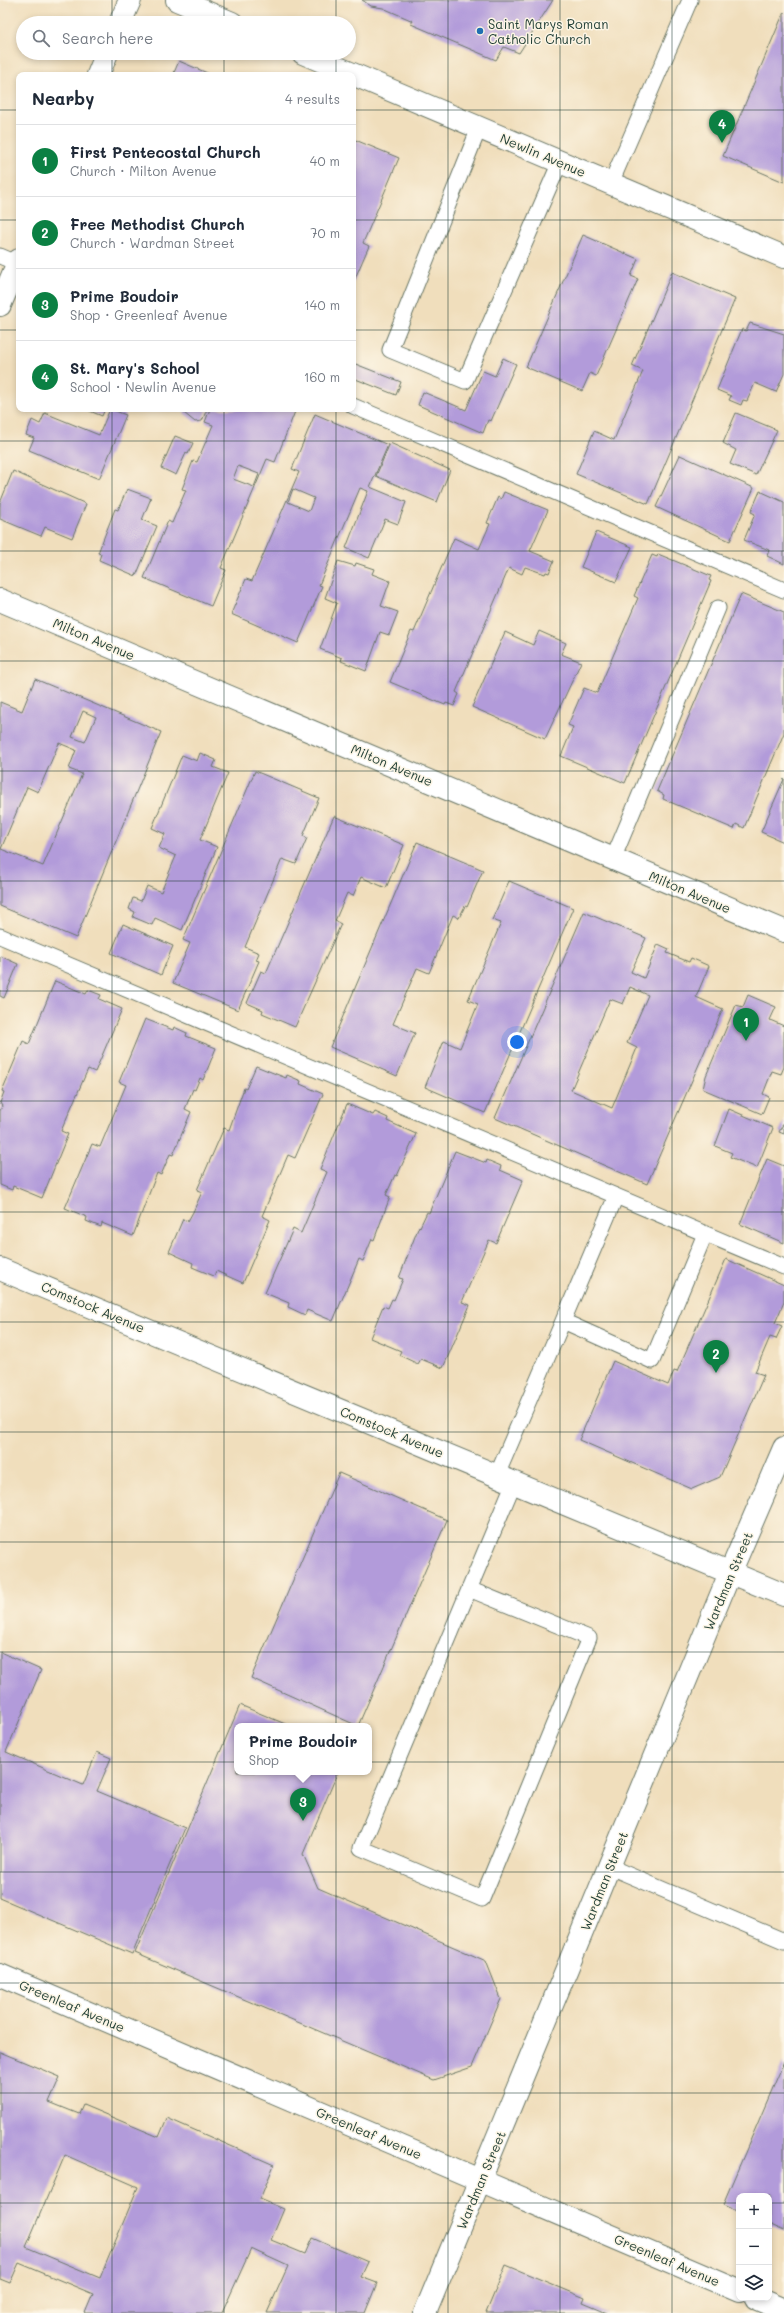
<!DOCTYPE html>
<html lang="en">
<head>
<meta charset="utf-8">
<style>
	body { margin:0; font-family:Mali,sans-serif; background:#f6f6f7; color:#1f2937 }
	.controls { position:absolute; right:12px; bottom:12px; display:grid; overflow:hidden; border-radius:8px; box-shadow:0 2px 6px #0003 }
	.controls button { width:36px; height:36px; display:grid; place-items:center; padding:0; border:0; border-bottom:1px solid #e0e1e3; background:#fff; color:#1f2937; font:20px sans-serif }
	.you { position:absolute; left:517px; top:1042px; width:14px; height:14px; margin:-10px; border:3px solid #fff; border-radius:50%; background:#1a73e8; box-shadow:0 0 0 6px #1a73e833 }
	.badge { display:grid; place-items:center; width:26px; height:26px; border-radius:50%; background:#0b8043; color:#fff; font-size:13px; font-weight:700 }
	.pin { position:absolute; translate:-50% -33px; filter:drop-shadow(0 1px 2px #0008) }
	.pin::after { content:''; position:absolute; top:21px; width:14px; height:12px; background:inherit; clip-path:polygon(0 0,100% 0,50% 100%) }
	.popup { position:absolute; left:234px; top:1723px; width:138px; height:52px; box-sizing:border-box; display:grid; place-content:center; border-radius:8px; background:#fff; filter:drop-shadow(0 1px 3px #0005); font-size:13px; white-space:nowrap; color:#747a83 }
	.popup b { font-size:15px; color:#1f2937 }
	.popup::after { content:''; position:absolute; left:50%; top:100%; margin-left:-8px; border:8px solid transparent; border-top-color:#fff }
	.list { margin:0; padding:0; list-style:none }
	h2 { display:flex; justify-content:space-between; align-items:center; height:52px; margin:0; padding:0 16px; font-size:17px }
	h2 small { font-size:13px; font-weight:400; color:#747a83 }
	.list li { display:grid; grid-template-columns:26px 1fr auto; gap:12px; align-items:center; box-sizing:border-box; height:72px; padding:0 16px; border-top:1px solid #e0e1e3 }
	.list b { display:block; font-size:15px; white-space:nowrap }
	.list p { margin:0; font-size:13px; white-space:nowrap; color:#747a83 }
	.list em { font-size:13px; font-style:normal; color:#747a83 }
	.icon { flex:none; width:22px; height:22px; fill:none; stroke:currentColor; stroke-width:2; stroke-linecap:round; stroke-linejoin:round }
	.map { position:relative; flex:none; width:784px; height:2313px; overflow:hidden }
	.search { position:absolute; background:#fff; box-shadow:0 2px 6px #0003; left:16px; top:16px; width:340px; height:44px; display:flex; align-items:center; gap:10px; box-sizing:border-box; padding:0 14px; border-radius:22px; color:#747a83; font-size:15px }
	.panel { position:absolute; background:#fff; box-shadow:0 2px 6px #0003; left:16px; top:72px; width:340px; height:340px; border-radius:8px }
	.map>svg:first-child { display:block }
	.building { fill:#b29bda; fill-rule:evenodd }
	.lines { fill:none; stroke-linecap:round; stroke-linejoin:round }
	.service-casing { stroke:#687564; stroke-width:17 }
	.minor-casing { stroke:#687564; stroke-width:24 }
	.tertiary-casing { stroke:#687564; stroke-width:24 }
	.service { stroke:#fff; stroke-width:15 }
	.minor { stroke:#fff; stroke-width:22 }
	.tertiary { stroke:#fff; stroke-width:22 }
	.grid { fill:none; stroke:#1f3d34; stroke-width:1; stroke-opacity:0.55 }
	.poi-dot { fill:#1f6fb2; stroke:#fcf5e5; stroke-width:1.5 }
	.labels { text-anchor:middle; stroke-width:3; stroke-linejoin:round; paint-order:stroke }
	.poi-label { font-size:13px; fill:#1f3d34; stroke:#fcf5e5; text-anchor:start }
	.street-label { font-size:13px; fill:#1f3d34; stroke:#fcf5e5 }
</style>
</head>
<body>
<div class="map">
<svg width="784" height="2313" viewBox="0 0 784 2313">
	<rect width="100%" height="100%" fill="#fcf5e5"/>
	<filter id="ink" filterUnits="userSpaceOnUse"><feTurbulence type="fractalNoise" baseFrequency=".025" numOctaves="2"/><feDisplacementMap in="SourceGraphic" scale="8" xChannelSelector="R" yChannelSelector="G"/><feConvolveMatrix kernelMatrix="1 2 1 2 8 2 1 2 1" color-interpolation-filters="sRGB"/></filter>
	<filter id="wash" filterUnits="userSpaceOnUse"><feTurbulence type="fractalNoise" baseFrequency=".012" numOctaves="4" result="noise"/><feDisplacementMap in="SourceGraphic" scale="16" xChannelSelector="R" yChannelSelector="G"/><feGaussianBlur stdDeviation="0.9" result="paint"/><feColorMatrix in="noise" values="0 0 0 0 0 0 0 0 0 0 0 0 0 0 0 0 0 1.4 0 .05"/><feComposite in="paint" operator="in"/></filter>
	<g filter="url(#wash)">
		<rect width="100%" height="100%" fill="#f0debc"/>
		<g id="blocks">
			<!-- building -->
			<path class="building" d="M362 0H553L519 53 504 47 496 60 411 24 413 21 383 8 371 6Z
				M784 12V182L723 156Z
				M179 61 212 75H173Z
				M353 139 399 158 363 243 369 246 353 283Z
				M583 235 638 259 631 276 638 279 596 376 590 373 582 391 526 367Z
				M672 272 735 299 648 504 576 474 594 431 614 440 643 371 632 366Z
				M750 323 784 334V374L776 392 755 383 747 401 743 400 741 405 729 400 731 396 717 390 742 329 746 331Z
				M503 358 516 364 491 421 488 420 483 433 418 405 423 392 466 410 483 371 495 376Z
				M353 363 401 382 396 395 353 378Z
				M85 409H105L102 416Z
				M110 409 126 415 99 479 29 450 34 438 26 435 32 420 40 424 45 413 99 435Z
				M186 409H207L202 421 195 422 184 413Z
				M210 409H296L275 462 267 459 221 568 226 570 211 606 144 578 168 521 172 523 186 490 182 489 193 461 197 462 213 425 205 422ZM238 466 259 474 254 487 233 479Z
				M736 413 777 430 756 475 730 464 736 450 723 443Z
				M315 414 388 445 370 487 406 502 398 524 385 519 369 558 346 548 368 491 360 488 319 585 322 586 298 643 231 614 246 579 252 581 299 472 292 469ZM293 489 314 498 309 511 288 502Z
				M175 436 193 443 188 454 186 453 176 475 161 468Z
				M390 443 450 470 437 502 376 476Z
				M680 455 754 488 730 541 656 507Z
				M13 471 86 504 72 538 45 527 41 536 0 519V503Z
				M127 489 151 498 142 520 157 526 136 576 99 560 101 554 98 553 115 509 118 510Z
				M760 491 784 502V564L767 556 769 550 744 540 755 514 751 512Z
				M504 492 548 510 530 551 554 561 549 573 546 572 545 574 525 567 522 574 509 568 456 692 459 694 454 706 446 703 445 705 390 682 411 631 414 632 454 538 479 549 490 524 487 523 498 497 501 499Z
				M596 532 632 547 616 582 581 567Z
				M658 554 711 576 709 580 711 581 625 783 561 756 573 727 568 725 584 688 597 693 638 598 634 596 652 555 657 557Z
				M338 561 355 566 356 563 374 569 372 574 390 581 381 606 398 612 389 635 380 632 366 671 341 661 342 658 320 649 337 603 325 598Z
				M741 594 784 612V733L744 828 736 824 734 829 663 799 664 795 657 791Z
				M539 631 566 643 561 654 581 662 545 739 472 707 505 632 533 645Z
				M35 679 161 732 76 938 0 906V702L22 711ZM83 711 96 717 85 742 72 737ZM59 743 76 750 69 769 82 774 43 866 1 849 27 787 38 792Z
				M200 753 216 760 213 767 228 773 200 840 217 847 182 930 155 918 152 925 133 917 135 912 129 909 133 898 141 901 147 886 161 892 176 856 159 848 165 834 152 828 182 755 197 761Z
				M255 771 319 798 303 836 307 838 296 864 282 859 245 947 259 953 256 960 259 961 238 1010 173 983 190 943 183 940Z
				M784 779V842L761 832Z
				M334 816 404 845 386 888 361 877 353 896 347 893 335 921 341 924 295 1027 262 1013 263 1010 247 1003 261 971 266 973Z
				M417 842 483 870 467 907 465 906 459 918 453 915 429 973 417 968 393 1024 415 1033 397 1076 330 1047Z
				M509 881 573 908 485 1113 425 1087 444 1041 460 1048 478 1004 468 1000 501 923 492 920Z
				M584 912 646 938 631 972 644 978 658 944 669 949 667 953 689 962 691 958 709 966 696 997 723 1009 647 1184 495 1118ZM630 987 648 995 627 1043 637 1048 612 1108 571 1090 610 999 623 1004Z
				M123 924 173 946 161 975 111 953Z
				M0 956 18 964 4 998 0 996Z
				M55 981 86 994 88 990 101 995 99 999 122 1009 95 1072 88 1069 61 1131 68 1134 42 1198 13 1186 12 1190 0 1185V1111L2 1106 0 1103 4 1092 2 1091 23 1041 29 1044Z
				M748 995 776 1007 770 1020 784 1026V1067L781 1074 772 1071 763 1094 769 1097 762 1114 703 1089 706 1076 736 1005 743 1007Z
				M145 1019 173 1030 174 1027 187 1033 186 1036 216 1048 203 1080 200 1078 195 1090 193 1089 185 1109 191 1112 173 1155 170 1154 161 1175 157 1173 133 1236 102 1223 101 1227 86 1221 87 1217 65 1208 92 1144 100 1147 126 1085 119 1082Z
				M256 1066 286 1078 287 1075 301 1081 300 1084 323 1094 295 1158 288 1155 262 1216 270 1220 243 1283 216 1271 214 1276 192 1267 193 1263 169 1252 183 1219 188 1221 193 1212 202 1192 197 1190 224 1128 229 1130 244 1088 246 1089Z
				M347 1104 373 1115 375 1112 388 1118 387 1121 416 1134 397 1176 395 1175 386 1195 390 1197 374 1240 372 1239 363 1261 359 1259 333 1321 307 1310 305 1315 288 1307 289 1303 265 1293 293 1229 301 1233 327 1172 320 1169Z
				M729 1109 773 1128 757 1168 730 1157 732 1153 715 1146Z
				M784 1122V1134L779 1132Z
				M455 1151 486 1163 487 1160 501 1166 500 1170 523 1180 496 1243 489 1240 462 1302 470 1305 443 1368 421 1359 418 1364 399 1355 401 1351 370 1338 383 1306 388 1308 392 1299 394 1300 403 1279 399 1278 419 1226 420 1227 427 1212 429 1213Z
				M767 1159 784 1166V1243L740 1224Z
				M726 1259 784 1285V1302L775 1323 782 1326 776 1339 770 1337 755 1372 764 1375 720 1477 692 1489 579 1440 613 1361 668 1385 674 1371 677 1372Z
				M339 1473 447 1520 358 1726 251 1678Z
				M0 1652 41 1670 6 1752 83 1785 97 1752 111 1758 97 1791 185 1828 132 1954 0 1898Z
				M240 1705 290 1726H237V1772H338L303 1854 318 1888 486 1961 501 1999 472 2067 434 2080 135 1953Z
				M0 2052 60 2077 49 2102 79 2114 83 2105 159 2137 167 2118 274 2165 260 2199 284 2209 271 2240 305 2254 312 2238 368 2262 361 2277 377 2283 365 2313H267L288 2266 251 2249 222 2313H85L93 2294 19 2263 10 2283 0 2279ZM65 2155 138 2187 100 2278 26 2247Z
				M784 2062V2231L769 2224V2196H739V2211L723 2204Z
				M506 2265 585 2298 583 2303 607 2313H486Z"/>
		</g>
	</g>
	<g filter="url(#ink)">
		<use href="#blocks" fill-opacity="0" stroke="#687564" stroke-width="1"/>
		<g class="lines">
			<!-- service casing -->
			<g class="service-casing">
				<path id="service" d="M479 128 390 350 465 381 560 162
					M611 183 690 0
					M0 256 19 264
					M353 406 784 590
					M613 859 718 608
					M0 936 784 1267
					M616 1196 563 1321 652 1361 705 1234
					M497 1475 563 1321
					M469 1589 589 1638 482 1899 361 1848 514 1482
					M610 1867 784 1941"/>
			</g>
			<!-- minor casing -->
			<g class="minor-casing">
				<path id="minor" d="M177 0 232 23
					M303 53 784 257
					M0 600 784 931
					M0 1269 784 1595
					M425 2313 730 1573 784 1448"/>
			</g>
			<!-- tertiary casing -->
			<g class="tertiary-casing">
				<path id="tertiary" d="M120 23 130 0
					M98 75 107 53
					M0 305 19 260
					M0 1975 739 2291
					M756 2298 784 2310"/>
			</g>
			<!-- service -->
			<use href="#service" class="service"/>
			<!-- minor -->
			<use href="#minor" class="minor"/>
			<!-- tertiary -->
			<use href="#tertiary" class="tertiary"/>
		</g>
	</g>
	<!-- grid -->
	<path class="grid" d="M112 0V23M224 0V23M336 0V23M448 0V2313M560 0V2313M672 0V2313M112 53V75M224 53V75M336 53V75M0 110H19M353 110H784M0 220H19M353 220H784M0 330H19M353 330H784M112 409V2313M224 409V2313M336 409V2313M0 441H784M0 551H784M0 661H784M0 771H784M0 881H784M0 991H784M0 1101H784M0 1212H784M0 1322H784M0 1432H784M0 1542H784M0 1652H784M0 1762H784M0 1872H784M0 1983H784M0 2093H784M0 2203H739M769 2203H784"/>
	<!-- markers -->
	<circle class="poi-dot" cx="480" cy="31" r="4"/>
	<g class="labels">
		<!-- poi labels -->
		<g class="poi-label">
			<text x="488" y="29">Saint Marys Roman<tspan x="488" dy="15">Catholic Church</tspan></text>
		</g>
		<!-- street labels -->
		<g class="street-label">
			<text transform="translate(543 155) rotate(23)" y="5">Newlin Avenue</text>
			<text transform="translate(94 639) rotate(23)" y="5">Milton Avenue</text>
			<text transform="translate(392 765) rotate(23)" y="5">Milton Avenue</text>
			<text transform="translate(690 892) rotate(23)" y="5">Milton Avenue</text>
			<text transform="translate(93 1307) rotate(23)" y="5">Comstock Avenue</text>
			<text transform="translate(392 1432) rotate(23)" y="5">Comstock Avenue</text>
			<text transform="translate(728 1581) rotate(-67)" y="5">Wardman Street</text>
			<text transform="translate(604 1881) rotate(-68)" y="5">Wardman Street</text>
			<text transform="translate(72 2006) rotate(23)" y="5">Greenleaf Avenue</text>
			<text transform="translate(369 2133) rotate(23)" y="5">Greenleaf Avenue</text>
			<text transform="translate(481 2180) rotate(-67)" y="5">Wardman Street</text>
			<text transform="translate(667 2260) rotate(23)" y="5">Greenleaf Avenue</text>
		</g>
	</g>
</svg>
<div class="controls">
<button>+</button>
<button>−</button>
<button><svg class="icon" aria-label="layers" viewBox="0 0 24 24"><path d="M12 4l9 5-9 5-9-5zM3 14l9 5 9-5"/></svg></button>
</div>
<div class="you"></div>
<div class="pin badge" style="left:746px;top:1041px">1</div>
<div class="pin badge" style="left:716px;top:1373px">2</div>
<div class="pin badge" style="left:303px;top:1821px">3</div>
<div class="popup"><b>Prime Boudoir</b>Shop</div>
<div class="pin badge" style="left:722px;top:143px">4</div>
<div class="search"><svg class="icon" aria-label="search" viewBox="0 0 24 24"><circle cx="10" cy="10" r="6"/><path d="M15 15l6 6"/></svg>Search here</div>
<section class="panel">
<h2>Nearby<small>4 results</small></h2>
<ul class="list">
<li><span class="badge">1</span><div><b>First Pentecostal Church</b><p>Church · Milton Avenue</p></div><em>40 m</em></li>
<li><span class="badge">2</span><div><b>Free Methodist Church</b><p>Church · Wardman Street</p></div><em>70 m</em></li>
<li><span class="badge">3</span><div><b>Prime Boudoir</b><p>Shop · Greenleaf Avenue</p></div><em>140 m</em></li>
<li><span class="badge">4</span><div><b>St. Mary's School</b><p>School · Newlin Avenue</p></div><em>160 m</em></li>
</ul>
</section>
</div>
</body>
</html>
